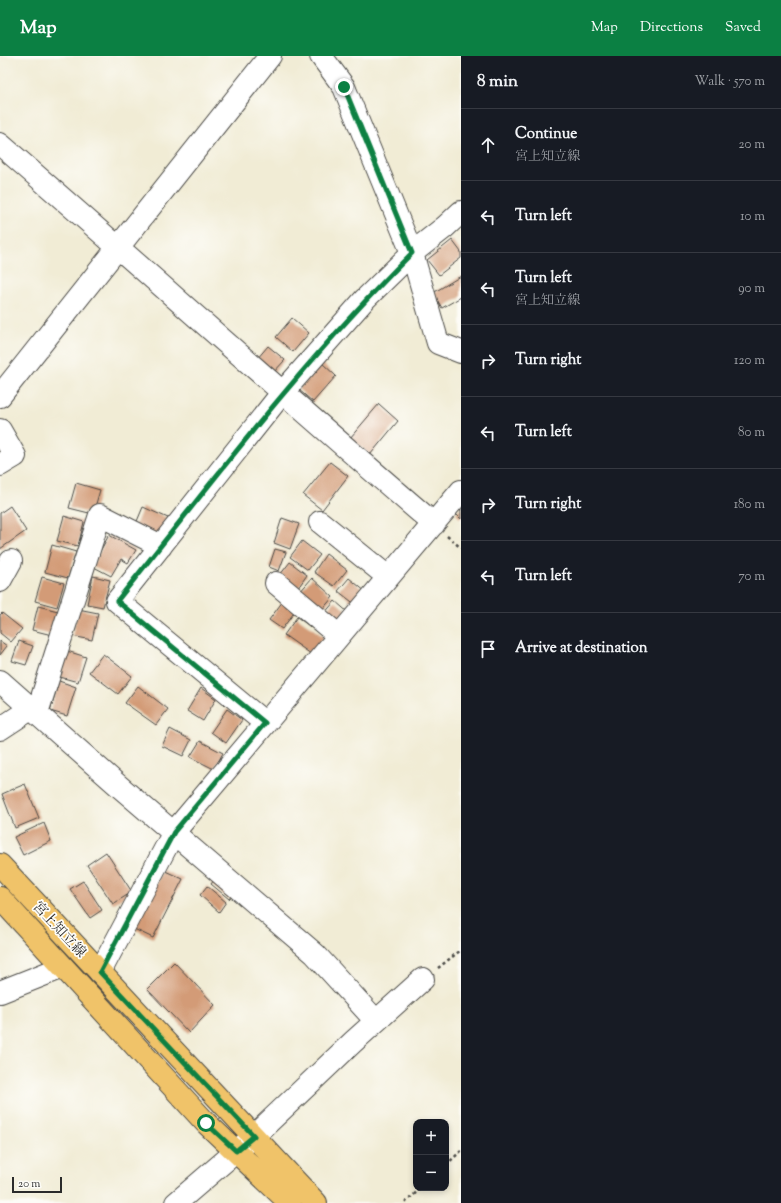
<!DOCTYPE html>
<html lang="en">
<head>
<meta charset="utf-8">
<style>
	body { margin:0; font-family:"Sorts Mill Goudy","Noto Serif JP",serif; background:#242831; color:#f1f3f6 }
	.controls { position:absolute; right:12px; bottom:12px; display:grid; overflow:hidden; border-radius:8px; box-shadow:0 2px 6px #0003 }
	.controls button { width:36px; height:36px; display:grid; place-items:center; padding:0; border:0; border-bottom:1px solid #363941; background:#171b24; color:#f1f3f6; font:20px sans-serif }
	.scale { position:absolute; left:12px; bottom:10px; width:50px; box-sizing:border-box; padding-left:4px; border:2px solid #2b2b2b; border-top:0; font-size:11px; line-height:14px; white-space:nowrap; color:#2b2b2b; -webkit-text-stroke:3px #fdfcf7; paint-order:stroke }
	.stop { position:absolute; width:12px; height:12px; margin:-9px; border:3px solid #0b8043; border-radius:50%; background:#fff }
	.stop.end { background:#0b8043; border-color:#fff; box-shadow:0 1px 4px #0008 }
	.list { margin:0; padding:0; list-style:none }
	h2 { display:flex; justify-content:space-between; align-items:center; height:52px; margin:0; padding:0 16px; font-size:17px }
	h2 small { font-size:13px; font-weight:400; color:#9ea1a6 }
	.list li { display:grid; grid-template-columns:26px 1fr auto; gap:12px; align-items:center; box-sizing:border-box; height:72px; padding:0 16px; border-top:1px solid #363941 }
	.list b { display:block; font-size:15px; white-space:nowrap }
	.list p { margin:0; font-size:13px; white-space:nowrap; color:#9ea1a6 }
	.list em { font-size:13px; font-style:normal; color:#9ea1a6 }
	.icon { flex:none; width:22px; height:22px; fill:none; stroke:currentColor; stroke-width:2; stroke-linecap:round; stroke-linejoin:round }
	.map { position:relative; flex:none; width:461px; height:1147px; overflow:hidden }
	header { display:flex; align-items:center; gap:24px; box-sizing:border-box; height:56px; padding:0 20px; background:#0b8043; color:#fff }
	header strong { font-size:19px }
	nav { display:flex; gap:22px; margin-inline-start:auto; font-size:14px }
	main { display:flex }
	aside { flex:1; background:#171b24 }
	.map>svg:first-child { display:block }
	.building { fill:#d39b77 }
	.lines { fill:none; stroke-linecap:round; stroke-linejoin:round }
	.minor-casing { stroke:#494844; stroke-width:24 }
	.major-casing { stroke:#494844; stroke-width:24 }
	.path { stroke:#494844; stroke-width:2.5; stroke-dasharray:3 3; stroke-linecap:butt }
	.minor { stroke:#fff; stroke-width:22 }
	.major { stroke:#f0c369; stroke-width:22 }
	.route { stroke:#0b8043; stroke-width:5 }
	.labels { text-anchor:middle; stroke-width:3.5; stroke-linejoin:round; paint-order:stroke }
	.street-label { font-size:14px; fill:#2b2b2b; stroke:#fdfcf7 }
</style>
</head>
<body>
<header>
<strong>Map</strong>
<nav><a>Map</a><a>Directions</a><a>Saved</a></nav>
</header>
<main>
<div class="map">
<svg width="461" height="1147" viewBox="0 0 461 1147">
	<rect width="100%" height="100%" fill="#fdfcf7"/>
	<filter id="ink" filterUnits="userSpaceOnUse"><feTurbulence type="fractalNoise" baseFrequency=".025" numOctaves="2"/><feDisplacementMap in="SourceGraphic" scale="8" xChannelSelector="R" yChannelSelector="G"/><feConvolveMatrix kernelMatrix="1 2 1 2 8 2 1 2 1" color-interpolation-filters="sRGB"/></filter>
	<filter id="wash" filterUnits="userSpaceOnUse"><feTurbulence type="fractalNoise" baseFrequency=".012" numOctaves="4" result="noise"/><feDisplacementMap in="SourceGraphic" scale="16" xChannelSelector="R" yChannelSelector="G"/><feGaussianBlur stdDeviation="0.9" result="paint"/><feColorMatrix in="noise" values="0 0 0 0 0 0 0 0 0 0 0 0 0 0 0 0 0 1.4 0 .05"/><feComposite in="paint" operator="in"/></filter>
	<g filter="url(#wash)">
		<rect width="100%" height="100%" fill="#f1ecd5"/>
		<g id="blocks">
			<!-- building -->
			<path class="building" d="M452 184 461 196V202L439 219 427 204Z
				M461 220V241L442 252 433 237Z
				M292 262 309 277 293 296 276 281Z
				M268 290 285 304 273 317 257 303Z
				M322 307 336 320 313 346 298 333Z
				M379 348 398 365 370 399 350 382Z
				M330 406 348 420 322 454 303 439Z
				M76 427 100 434 93 458 69 452Z
				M10 450 26 475 0 493V457Z
				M143 451 168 462 159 481 135 470Z
				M461 452V463L456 458Z
				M64 460 84 466 78 490 57 485Z
				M282 462 299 468 290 493 274 487Z
				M109 479 136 494 128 507 121 503 111 520 92 510Z
				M302 485 320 499 308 514 290 501Z
				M52 489 76 496 68 522 45 516Z
				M275 493 286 496 279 515 269 511Z
				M326 498 347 514 334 530 314 516Z
				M290 506 307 519 298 532 280 519Z
				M93 520 110 524 103 551 87 548Z
				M42 521 64 527 57 551 35 545Z
				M312 522 333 541 321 555 299 537Z
				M349 522 366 536 356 549 338 535Z
				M283 545 296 554 282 573 269 564Z
				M335 545 350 558 338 572 323 559Z
				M38 550 58 555 52 579 32 574Z
				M78 553 98 557 92 584 72 580Z
				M2 557 22 573 11 586 0 577V559Z
				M297 561 324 581 311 598 284 579Z
				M0 585 7 590 0 599Z
				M19 585 33 590 26 609 12 605Z
				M67 595 86 601 78 626 60 621Z
				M103 598 132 620 118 638 89 616Z
				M59 625 76 631 67 660 50 655Z
				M138 630 168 653 156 669 125 647Z
				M201 632 216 643 203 665 187 655Z
				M227 653 242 664 226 687 211 676Z
				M170 673 191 684 183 700 162 690Z
				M200 685 223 697 214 713 190 701Z
				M25 728 39 762 15 772 2 738Z
				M44 767 51 785 23 799 14 781Z
				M106 796 132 836 113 848 87 809Z
				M163 814 183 823 153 882 132 872Z
				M218 819 236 834 229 843 211 828Z
				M83 825 102 854 90 862 70 833Z
				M207 830 226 846 219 856 200 839Z
				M174 906 215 949 189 977 147 933Z"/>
		</g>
	</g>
	<g filter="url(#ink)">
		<use href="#blocks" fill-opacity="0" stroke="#494844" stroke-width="1"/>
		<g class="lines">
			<!-- minor casing -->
			<g class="minor-casing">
				<path id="minor" d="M321 0 344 31 412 197 438 287 461 296
					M0 88C145 214 288 343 434 468
					M0 340 270 0
					M0 374 15 400 0 409
					M320 466 388 521
					M0 525 11 505
					M276 527 339 580
					M0 625 120 731 315 898 376 965
					M37 657 100 459 161 490
					M265 667 117 545 282 337 365 243 412 197 445 171 461 156
					M0 673 32 652
					M100 916 174 776 461 435
					M0 936 63 911
					M176 1147 254 1080 353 986 423 923"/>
			</g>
			<!-- major casing -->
			<g class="major-casing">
				<path id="major" d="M0 809 316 1147
					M0 842 206 1067 290 1147"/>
			</g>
			<!-- path -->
			<path class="path" d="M447 480 461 492
				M438 912 461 894
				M446 1109 461 1095
				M405 1147 421 1132"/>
			<!-- minor -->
			<use href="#minor" class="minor"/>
			<!-- major -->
			<use href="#major" class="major"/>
		</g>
	</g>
	<g class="lines" filter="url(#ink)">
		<!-- route -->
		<path class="route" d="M206 1067 236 1095 254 1080 100 916 174 776 265 667 117 545C212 426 303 305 412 197L344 31"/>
	</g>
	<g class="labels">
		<!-- street labels -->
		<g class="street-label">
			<text transform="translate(60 873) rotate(47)" y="5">宮上知立線</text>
		</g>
	</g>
</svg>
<div class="controls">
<button>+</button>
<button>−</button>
</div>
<div class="scale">20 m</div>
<div class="stop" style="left:206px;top:1067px"></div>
<div class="stop end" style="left:344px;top:31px"></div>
</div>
<aside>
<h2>8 min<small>Walk · 570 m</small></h2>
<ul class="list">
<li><svg class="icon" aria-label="ahead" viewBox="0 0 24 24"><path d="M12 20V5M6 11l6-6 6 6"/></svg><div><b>Continue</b><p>宮上知立線</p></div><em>20 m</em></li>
<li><svg class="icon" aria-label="left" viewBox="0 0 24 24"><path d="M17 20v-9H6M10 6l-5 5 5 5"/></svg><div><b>Turn left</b></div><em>10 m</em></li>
<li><svg class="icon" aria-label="left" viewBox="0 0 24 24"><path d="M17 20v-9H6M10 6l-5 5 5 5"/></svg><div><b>Turn left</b><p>宮上知立線</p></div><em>90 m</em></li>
<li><svg class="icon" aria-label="right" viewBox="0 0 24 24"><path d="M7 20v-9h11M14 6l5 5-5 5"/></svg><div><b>Turn right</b></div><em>120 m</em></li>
<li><svg class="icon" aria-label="left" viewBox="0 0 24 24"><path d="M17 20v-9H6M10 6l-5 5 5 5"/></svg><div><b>Turn left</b></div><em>80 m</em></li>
<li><svg class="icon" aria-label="right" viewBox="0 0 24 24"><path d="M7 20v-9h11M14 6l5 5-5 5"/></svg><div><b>Turn right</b></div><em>180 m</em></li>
<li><svg class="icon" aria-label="left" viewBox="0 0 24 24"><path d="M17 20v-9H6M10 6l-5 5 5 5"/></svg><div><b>Turn left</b></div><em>70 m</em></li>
<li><svg class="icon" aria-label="arrive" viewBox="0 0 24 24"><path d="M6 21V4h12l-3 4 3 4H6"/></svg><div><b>Arrive at destination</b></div></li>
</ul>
</aside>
</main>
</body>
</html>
